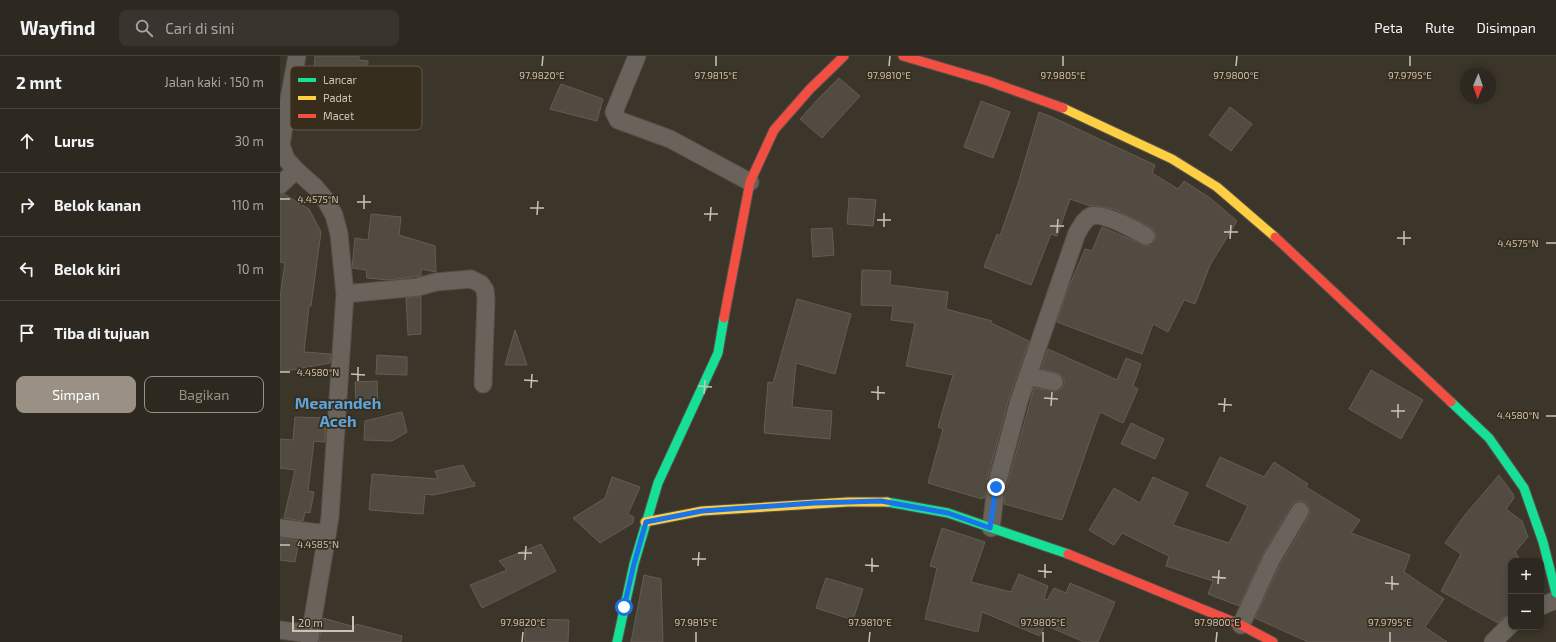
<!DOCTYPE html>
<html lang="id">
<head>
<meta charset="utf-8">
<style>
	body { margin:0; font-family:"Exo 2",sans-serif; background:#39342d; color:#f1f3f6 }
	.controls { position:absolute; right:12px; bottom:12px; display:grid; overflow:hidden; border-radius:8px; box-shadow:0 2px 6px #0003 }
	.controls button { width:36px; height:36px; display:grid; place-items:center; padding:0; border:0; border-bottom:1px solid #48443e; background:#2d2820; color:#f1f3f6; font:20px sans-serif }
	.compass { position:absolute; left:1180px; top:12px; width:36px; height:36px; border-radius:50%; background:#2d2820; box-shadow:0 2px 6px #0003; rotate:182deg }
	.scale { position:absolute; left:12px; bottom:10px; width:62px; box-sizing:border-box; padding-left:4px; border:2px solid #ccc3b5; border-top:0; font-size:11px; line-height:14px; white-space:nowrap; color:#ccc3b5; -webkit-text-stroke:3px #372d1d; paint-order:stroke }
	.stop { position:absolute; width:12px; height:12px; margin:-9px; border:3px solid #1a73e8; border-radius:50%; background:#fff }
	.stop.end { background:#1a73e8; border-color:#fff; box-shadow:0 1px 4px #0008 }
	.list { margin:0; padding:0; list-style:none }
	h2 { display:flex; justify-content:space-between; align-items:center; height:52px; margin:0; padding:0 16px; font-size:17px }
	h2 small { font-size:13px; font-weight:400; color:#a7a6a5 }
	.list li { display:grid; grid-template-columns:26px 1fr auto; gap:12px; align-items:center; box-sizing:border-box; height:64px; padding:0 16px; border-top:1px solid #48443e }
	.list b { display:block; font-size:15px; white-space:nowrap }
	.list em { font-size:13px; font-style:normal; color:#a7a6a5 }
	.actions { display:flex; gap:8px; padding:12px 16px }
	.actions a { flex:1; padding:9px 0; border:1px solid #9a9184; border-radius:8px; text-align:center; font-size:14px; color:#9a9184 }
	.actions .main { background:#9a9184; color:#fff }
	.icon { flex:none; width:22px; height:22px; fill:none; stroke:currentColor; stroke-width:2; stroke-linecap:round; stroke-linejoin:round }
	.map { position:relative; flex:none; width:1276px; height:586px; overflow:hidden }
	header { display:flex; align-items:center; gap:24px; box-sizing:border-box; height:56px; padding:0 20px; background:#2d2820; border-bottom:1px solid #48443e }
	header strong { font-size:19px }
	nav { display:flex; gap:22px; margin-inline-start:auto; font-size:14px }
	.search { width:280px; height:36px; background:#39342d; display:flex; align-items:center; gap:10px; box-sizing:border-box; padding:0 14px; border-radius:8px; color:#a7a6a5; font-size:15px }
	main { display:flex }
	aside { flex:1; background:#2d2820 }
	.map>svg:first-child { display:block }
	.building { fill:#514b42; stroke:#635d52 }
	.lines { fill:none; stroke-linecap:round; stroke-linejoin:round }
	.street-casing { stroke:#565149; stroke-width:19 }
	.fast-casing { stroke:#565149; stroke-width:11 }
	.slow-casing { stroke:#565149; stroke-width:11 }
	.jam-casing { stroke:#565149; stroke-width:11 }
	.street { stroke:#69635b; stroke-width:17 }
	.fast { stroke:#16e098; stroke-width:9 }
	.slow { stroke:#ffcf43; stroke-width:9 }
	.jam { stroke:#f24e42; stroke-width:9 }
	.route { stroke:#1a73e8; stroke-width:5 }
	.ticks { fill:none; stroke:#ccc3b5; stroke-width:1.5 }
	.labels { text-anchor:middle; stroke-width:3.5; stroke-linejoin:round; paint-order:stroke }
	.quarter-label { font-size:16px; font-weight:bold; fill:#5da5df; stroke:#372d1d }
	.key { fill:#372d1d; stroke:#645a4b; stroke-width:1 }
	.key-label { font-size:11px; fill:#ccc3b5 }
	.ticks-label { font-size:10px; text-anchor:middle; fill:#ccc3b5; stroke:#372d1d; stroke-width:3.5; stroke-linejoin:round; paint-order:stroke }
</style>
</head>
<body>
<header>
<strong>Wayfind</strong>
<div class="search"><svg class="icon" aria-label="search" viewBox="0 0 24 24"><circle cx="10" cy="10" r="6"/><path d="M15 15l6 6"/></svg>Cari di sini</div>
<nav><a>Peta</a><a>Rute</a><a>Disimpan</a></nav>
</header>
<main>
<aside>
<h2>2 mnt<small>Jalan kaki · 150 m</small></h2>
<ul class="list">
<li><svg class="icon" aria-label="ahead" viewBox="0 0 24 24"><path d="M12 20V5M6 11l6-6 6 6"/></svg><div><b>Lurus</b></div><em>30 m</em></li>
<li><svg class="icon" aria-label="right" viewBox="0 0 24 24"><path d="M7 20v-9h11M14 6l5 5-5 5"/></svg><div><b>Belok kanan</b></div><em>110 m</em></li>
<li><svg class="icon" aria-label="left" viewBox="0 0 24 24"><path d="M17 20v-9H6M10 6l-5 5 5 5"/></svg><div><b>Belok kiri</b></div><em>10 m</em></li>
<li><svg class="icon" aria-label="arrive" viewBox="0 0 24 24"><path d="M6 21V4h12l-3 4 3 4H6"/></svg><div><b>Tiba di tujuan</b></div></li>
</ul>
<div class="actions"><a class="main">Simpan</a><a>Bagikan</a></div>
</aside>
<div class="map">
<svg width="1276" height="586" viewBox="0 0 1276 586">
	<rect width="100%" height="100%" fill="#3c352a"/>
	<!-- building -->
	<path class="building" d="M35 0H79V4L88 5 86 41 33 38Z
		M559 22 580 40 542 82 520 63 539 42Z
		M281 28 323 43 317 65 270 53Z
		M701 45 730 56 713 102 684 91Z
		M950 51 972 68 951 95 929 79Z
		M759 56 772 61 875 109 872 117 898 133 904 125 930 142 957 165 930 209 915 248 904 244 888 276 873 268 862 298 777 266 786 238 805 193 812 195 822 171 866 190 871 189 875 184 876 180 875 175 871 171 834 153 818 150H810L790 143 777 180 771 178 751 229 704 211 717 178 720 180 738 128Z
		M4 138 29 153 41 176 31 250H29L24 296 51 298 50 307 0 316V241L5 207 0 206V139Z
		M569 142 596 144 593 170 567 168Z
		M91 158 121 161 119 179 155 190 156 216 141 213V220L109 224 87 222 86 214 72 212 75 182 88 184Z
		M552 172 554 199 533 201 531 173Z
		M582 214 611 215 610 229 668 236 666 253 712 265 711 267 749 285 729 342 706 428 705 442 702 441V443L648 427 663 373 658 371 673 319 626 310 635 267 611 264 613 250 581 249Z
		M141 240V278L128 279 126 242Z
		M517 243 571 258 555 318 516 307 512 351 552 355 550 383 484 377 488 326 493 327Z
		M235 274 247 309H225Z
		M768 293 837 324 846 302 861 308 853 330 858 333 843 367 820 356 782 464 724 448 726 433 754 332 777 336 781 333 784 329V323L780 318 761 313Z
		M97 299 127 301V319L96 318Z
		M1091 314 1143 344 1121 383 1069 353Z
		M97 325 98 353 76 347 75 326Z
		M122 356 127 376 112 385 84 384 85 365Z
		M15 361 46 362 45 386 34 385 28 435 34 436 30 457 25 456 23 465 4 462 15 414 0 412V383L13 384Z
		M851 367 884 383 875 403 841 388Z
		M940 401 984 421 994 406 1028 428 1026 431 1080 464 1071 477 1130 499 1124 516 1164 543 1145 571 1167 586H1028L975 562 1000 509 1029 460 1030 456 1029 450 1025 446 1020 445 1015 446 1011 450 982 500 959 550 928 538 933 525 886 510 889 500 842 477 834 489 809 474 834 432 860 447 873 421 908 437 893 469 949 487 968 450 926 430Z
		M183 409 192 426H194L195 430 153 439 145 438 143 458 89 454 92 418 158 423 155 415Z
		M1219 419 1233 438 1234 442 1226 453 1242 465 1248 481 1235 496 1241 505H1231V558L1224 561 1218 567 1161 535 1181 498 1165 487 1184 460Z
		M332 421 360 431 348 458 354 461 353 467 320 487 293 462 325 442Z
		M662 472 705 486 691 526 731 536 739 518 768 530 764 543 767 544 774 532 786 537 790 527 835 546 818 586H804L765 569 760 580 702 556 698 576 645 563 657 512 650 510Z
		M0 482 19 485 15 506 0 504Z
		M261 488 276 515 202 552 190 529 227 514 219 505Z
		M364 519 381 523 383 586H351Z
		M546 522 583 533 573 564 536 552Z
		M43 562 75 571 76 568 122 580 121 586H39Z
		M245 563 289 564 288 586H245Z"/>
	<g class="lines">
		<!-- street casing -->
		<g class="street-casing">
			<path id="street" d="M17 0 4 70 1 89 6 103 16 114 35 131 45 143 54 159 59 178 65 238 50 461 29 586
				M357 0 334 56 338 64 390 83 470 126
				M0 129 16 114
				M65 238 138 231 156 226 191 223 201 228 205 234 206 244 203 328
				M748 320 774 326
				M0 472 47 478
				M711 472 716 431 739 345 797 177C801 171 804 163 811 160 823 156 855 174 866 180
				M1261 550 1276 544
				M961 569 991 504 1020 455
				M0 574 30 578
				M1213 586 1231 568"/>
		</g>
		<!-- fast casing -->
		<g class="fast-casing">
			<path id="fast" d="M1171 346 1209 382 1244 432 1263 486 1276 537
				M607 446 668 457 788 498
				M337 586 354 508 378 427 438 297 444 262"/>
		</g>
		<!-- slow casing -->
		<g class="slow-casing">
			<path id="slow" d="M783 52 892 103 937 131 995 181
				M365 466 422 455 568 446H607"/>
		</g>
		<!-- jam casing -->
		<g class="jam-casing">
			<path id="jam" d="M623 0 708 25 783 52
				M995 181 1171 346
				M444 262 470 126 494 74 530 33 564 0
				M788 498 961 569 993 586"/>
		</g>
		<!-- street -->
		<use href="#street" class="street"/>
		<!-- fast -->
		<use href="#fast" class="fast"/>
		<!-- slow -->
		<use href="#slow" class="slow"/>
		<!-- jam -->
		<use href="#jam" class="jam"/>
	</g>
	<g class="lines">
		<!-- route -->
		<path class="route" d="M344 551 354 508 366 466 422 455 534 447 601 445 668 457 710 472 716 431"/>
	</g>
	<!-- ticks -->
	<path class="ticks" d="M262 10 263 0M436 10V0M609 10 610 0M783 10V0M956 10 957 0M1130 10V0M0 143H10M77 146H91M250 152H264M84 153V139M424 158H438M257 159 258 145M597 164H611M430 165 431 151M770 170H784M604 171V157M944 176H958M777 177 778 163M1117 182H1131M950 183 951 169M1266 187H1276M1124 189V175M0 316H10M71 318 85 319M244 324 258 325M78 325V311M418 330 432 331M251 332 252 318M591 336 605 337M424 338 425 324M764 342 778 343M598 344V330M938 348 952 349M771 350 772 336M1111 355H1125M944 356 945 342M1266 360H1276M1118 362V348M0 489H10M238 497H252M412 503H426M245 504 246 490M585 509 599 510M418 510 419 496M758 515 772 516M592 516V502M932 521 946 522M765 522V508M1105 527 1119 528M938 528 939 514M1112 534V520M242 586 243 576M416 586V576M589 586 590 576M763 586V576M936 586 937 576M1110 586V576"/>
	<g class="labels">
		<!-- quarter labels -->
		<g class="quarter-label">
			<text x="58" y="353">Mearandeh<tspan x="58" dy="18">Aceh</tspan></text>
		</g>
	</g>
	<!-- legend -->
	<rect x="10" y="10" width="132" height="64" rx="6" class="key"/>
	<rect x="18" y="22" width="18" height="4" fill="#16e098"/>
	<rect x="18" y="40" width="18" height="4" fill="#ffcf43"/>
	<rect x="18" y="58" width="18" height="4" fill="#f24e42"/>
	<g class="key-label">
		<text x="43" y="28">Lancar</text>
		<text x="43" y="46">Padat</text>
		<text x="43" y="64">Macet</text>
	</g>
	<g class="ticks-label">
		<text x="262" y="23">97.9820°E</text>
		<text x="436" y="23">97.9815°E</text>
		<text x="609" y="23">97.9810°E</text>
		<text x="783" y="23">97.9805°E</text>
		<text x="956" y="23">97.9800°E</text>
		<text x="1130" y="23">97.9795°E</text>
		<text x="38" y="147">4.4575°N</text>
		<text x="1238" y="191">4.4575°N</text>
		<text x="38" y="320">4.4580°N</text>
		<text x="1238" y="363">4.4580°N</text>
		<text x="38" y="492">4.4585°N</text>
		<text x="243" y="570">97.9820°E</text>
		<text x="416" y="570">97.9815°E</text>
		<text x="590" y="570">97.9810°E</text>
		<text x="763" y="570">97.9805°E</text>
		<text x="937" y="570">97.9800°E</text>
		<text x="1110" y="570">97.9795°E</text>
	</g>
</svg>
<div class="controls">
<button>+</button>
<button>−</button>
</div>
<svg class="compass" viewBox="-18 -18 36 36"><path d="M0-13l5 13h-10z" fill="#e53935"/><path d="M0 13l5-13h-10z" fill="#a7a6a5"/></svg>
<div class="scale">20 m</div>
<div class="stop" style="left:344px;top:551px"></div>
<div class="stop end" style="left:716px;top:431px"></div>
</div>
</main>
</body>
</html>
